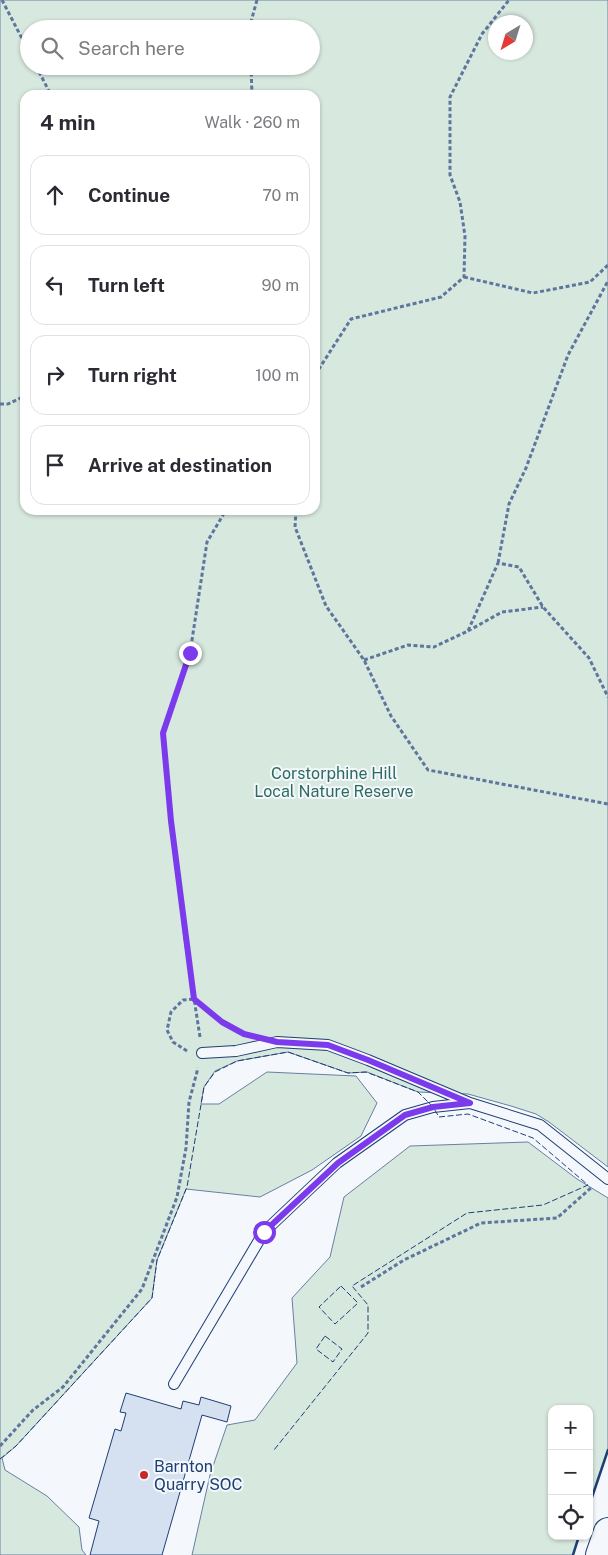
<!DOCTYPE html>
<html lang="en">
<head>
<meta charset="utf-8">
<style>
	body { margin:0; font-family:"Public Sans",sans-serif; background:#f2f2f3; color:#2b2b33 }
	.controls { position:absolute; right:15px; bottom:15px; display:grid; overflow:hidden; border-radius:10px; box-shadow:0 1px 4px #0004 }
	.controls button { width:45px; height:45px; display:grid; place-items:center; padding:0; border:0; border-bottom:1px solid #e1e1e2; background:#fff; color:#2b2b33; font:25px sans-serif }
	.compass { position:absolute; left:488px; top:15px; width:45px; height:45px; border-radius:50%; background:#fff; box-shadow:0 1px 4px #0004; rotate:218deg }
	.stop { position:absolute; width:15px; height:15px; margin:-11px; border:4px solid #7c3aed; border-radius:50%; background:#fff }
	.stop.end { background:#7c3aed; border-color:#fff; box-shadow:0 1px 5px #0008 }
	.list { margin:0; padding:0; list-style:none }
	h2 { display:flex; justify-content:space-between; align-items:center; height:65px; margin:0; padding:0 20px; font-size:21px }
	h2 small { font-size:16px; font-weight:400; color:#7c7c81 }
	.list li { display:grid; grid-template-columns:32px 1fr auto; gap:15px; align-items:center; box-sizing:border-box; height:80px; margin:0 10px 10px; padding:0 10px; border:1px solid #e1e1e2; border-radius:15px }
	.list b { display:block; font-size:19px; white-space:nowrap }
	.list em { font-size:16px; font-style:normal; color:#7c7c81 }
	.icon { flex:none; width:28px; height:28px; fill:none; stroke:currentColor; stroke-width:2; stroke-linecap:round; stroke-linejoin:round }
	.map { position:relative; flex:none; width:608px; height:1555px; overflow:hidden }
	.search { position:absolute; background:#fff; box-shadow:0 1px 4px #0004; left:20px; top:20px; width:300px; height:55px; display:flex; align-items:center; gap:12px; box-sizing:border-box; padding:0 18px; border-radius:28px; color:#7c7c81; font-size:19px }
	.panel { position:absolute; background:#fff; box-shadow:0 1px 4px #0004; left:20px; top:90px; width:300px; height:425px; border-radius:15px }
	.map>svg:first-child { display:block }
	.green { fill:#d7e8df; stroke:#687fa3; fill-rule:evenodd }
	.building { fill:#d5e0f0; stroke:#1d3f73 }
	.lines { fill:none; stroke-linecap:round; stroke-linejoin:round }
	.lane-casing { stroke:#1d3f73; stroke-width:12 }
	.secondary-casing { stroke:#1d3f73; stroke-width:30 }
	.path { stroke:#5e769c; stroke-width:3; stroke-dasharray:4 2.5; stroke-linecap:butt }
	.lane { stroke:#f4f7fb; stroke-width:10 }
	.secondary { stroke:#f4f7fb; stroke-width:28 }
	.fence { stroke:#1d3f73; stroke-width:1; stroke-dasharray:6 2.5; stroke-linecap:butt }
	.wall { stroke:#1d3f73; stroke-width:2.5 }
	.route { stroke:#7c3aed; stroke-width:6 }
	.poi-dot { fill:#c62828; stroke:#f4f7fb; stroke-width:2 }
	.labels { text-anchor:middle; stroke-width:4; stroke-linejoin:round; paint-order:stroke }
	.park-label { font-size:16px; fill:#2c6c60; stroke:#f4f7fb }
	.poi-label { font-size:16px; fill:#1d3f73; stroke:#f4f7fb; text-anchor:start }
</style>
</head>
<body>
<div class="map">
<svg width="608" height="1555" viewBox="0 0 608 1555">
	<rect width="100%" height="100%" fill="#f4f7fb"/>
	<!-- green -->
	<path class="green" d="M0 0H608V1167L549 1122 536 1114 511 1106 468 1094 418 1092 367 1072 348 1073 288 1052 237 1061 215 1071 204 1087 201 1104H219L267 1072 356 1076 377 1103 361 1136 312 1170 260 1197 186 1189 157 1260 152 1298 16 1446 2 1458 5 1470 47 1496 79 1527 82 1550 86 1555H0ZM496 22H526V52H496ZM29 29H311V66H29ZM25 95H315V510H25Z
		M528 1142 577 1179 608 1198V1450L589 1506V1409H552V1536H579L573 1555H192L210 1475 227 1425 255 1420 297 1363 292 1298 330 1257 344 1197 410 1146Z"/>
	<!-- building -->
	<path class="building" d="M126 1393 181 1409 183 1401 199 1405 201 1397 231 1406 227 1422 202 1415 162 1555H90L99 1521 89 1518 115 1429 121 1431 126 1413 120 1412Z"/>
	<g class="lines">
		<!-- lane casing -->
		<g class="lane-casing">
			<path id="lane" d="M202 1053 236 1051 277 1042 328 1045 368 1060 470 1103 540 1125 608 1179
				M174 1384 264 1232 337 1163 405 1115 433 1107 470 1103"/>
		</g>
		<!-- secondary casing -->
		<g class="secondary-casing">
			<path id="secondary" d="M600 1555 608 1532"/>
		</g>
		<!-- path -->
		<path class="path" d="M2 0 29 52
			M249 29 257 0
			M36 66 51 95
			M251 66 252 95
			M464 277 533 293 590 282 608 265
			M315 375 351 319 441 297 464 277 465 236 460 202 450 175V97L482 34 509 0
			M0 404H8L25 396
			M296 510 295 527 326 606 364 660 391 716 428 770 608 804
			M498 563 509 504 526 468 568 355 608 281
			M468 631 502 612 543 607
			M364 660 408 645 434 647 468 631 498 563 519 567 543 607 589 658 608 697
			M200 1037 186 947 171 821 163 733 190 653 207 542 226 510
			M187 1051 173 1042 167 1030 171 1012 183 1000 194 999 222 1022 242 1033
			M361 1287 404 1260 481 1223 557 1218 592 1187
			M0 1446 33 1410 63 1387 142 1289 177 1197 186 1148 189 1102 198 1068"/>
		<!-- lane -->
		<use href="#lane" class="lane"/>
		<!-- secondary -->
		<use href="#secondary" class="secondary"/>
		<!-- fence -->
		<path class="fence" d="M341 1286 358 1303 335 1324 319 1307Z
			M325 1336 342 1349 333 1362 316 1349Z
			M0 1459 16 1446 152 1298 157 1260 187 1187 204 1087 215 1072 237 1061 288 1052 348 1073 366 1072 418 1092 433 1107 439 1117 468 1114 533 1138 588 1185 543 1205 467 1213 352 1286 368 1305V1333L274 1450"/>
		<!-- wall -->
		<path class="wall" d="M589 1506 608 1450
			M573 1555 579 1536"/>
	</g>
	<g class="lines">
		<!-- route -->
		<path class="route" d="M190 653 163 733 171 821 194 999 222 1022 244 1034 277 1042 328 1045 368 1060 470 1103 433 1107 405 1115 338 1163 264 1232"/>
	</g>
	<!-- markers -->
	<circle class="poi-dot" cx="144" cy="1475" r="5"/>
	<g class="labels">
		<!-- park labels -->
		<g class="park-label">
			<text x="334" y="779">Corstorphine Hill<tspan x="334" dy="18">Local Nature Reserve</tspan></text>
		</g>
		<!-- poi labels -->
		<g class="poi-label">
			<text x="154" y="1472">Barnton<tspan x="154" dy="18">Quarry SOC</tspan></text>
		</g>
	</g>
</svg>
<div class="controls">
<button>+</button>
<button>−</button>
<button><svg class="icon" aria-label="locate" viewBox="0 0 24 24"><circle cx="12" cy="12" r="6"/><path d="M12 2v4M12 18v4M2 12h4M18 12h4"/></svg></button>
</div>
<svg class="compass" viewBox="-18 -18 36 36"><path d="M0-13l5 13h-10z" fill="#e53935"/><path d="M0 13l5-13h-10z" fill="#7c7c81"/></svg>
<div class="stop" style="left:264px;top:1232px"></div>
<div class="stop end" style="left:190px;top:653px"></div>
<div class="search"><svg class="icon" aria-label="search" viewBox="0 0 24 24"><circle cx="10" cy="10" r="6"/><path d="M15 15l6 6"/></svg>Search here</div>
<section class="panel">
<h2>4 min<small>Walk · 260 m</small></h2>
<ul class="list">
<li><svg class="icon" aria-label="ahead" viewBox="0 0 24 24"><path d="M12 20V5M6 11l6-6 6 6"/></svg><div><b>Continue</b></div><em>70 m</em></li>
<li><svg class="icon" aria-label="left" viewBox="0 0 24 24"><path d="M17 20v-9H6M10 6l-5 5 5 5"/></svg><div><b>Turn left</b></div><em>90 m</em></li>
<li><svg class="icon" aria-label="right" viewBox="0 0 24 24"><path d="M7 20v-9h11M14 6l5 5-5 5"/></svg><div><b>Turn right</b></div><em>100 m</em></li>
<li><svg class="icon" aria-label="arrive" viewBox="0 0 24 24"><path d="M6 21V4h12l-3 4 3 4H6"/></svg><div><b>Arrive at destination</b></div></li>
</ul>
</section>
</div>
</body>
</html>
